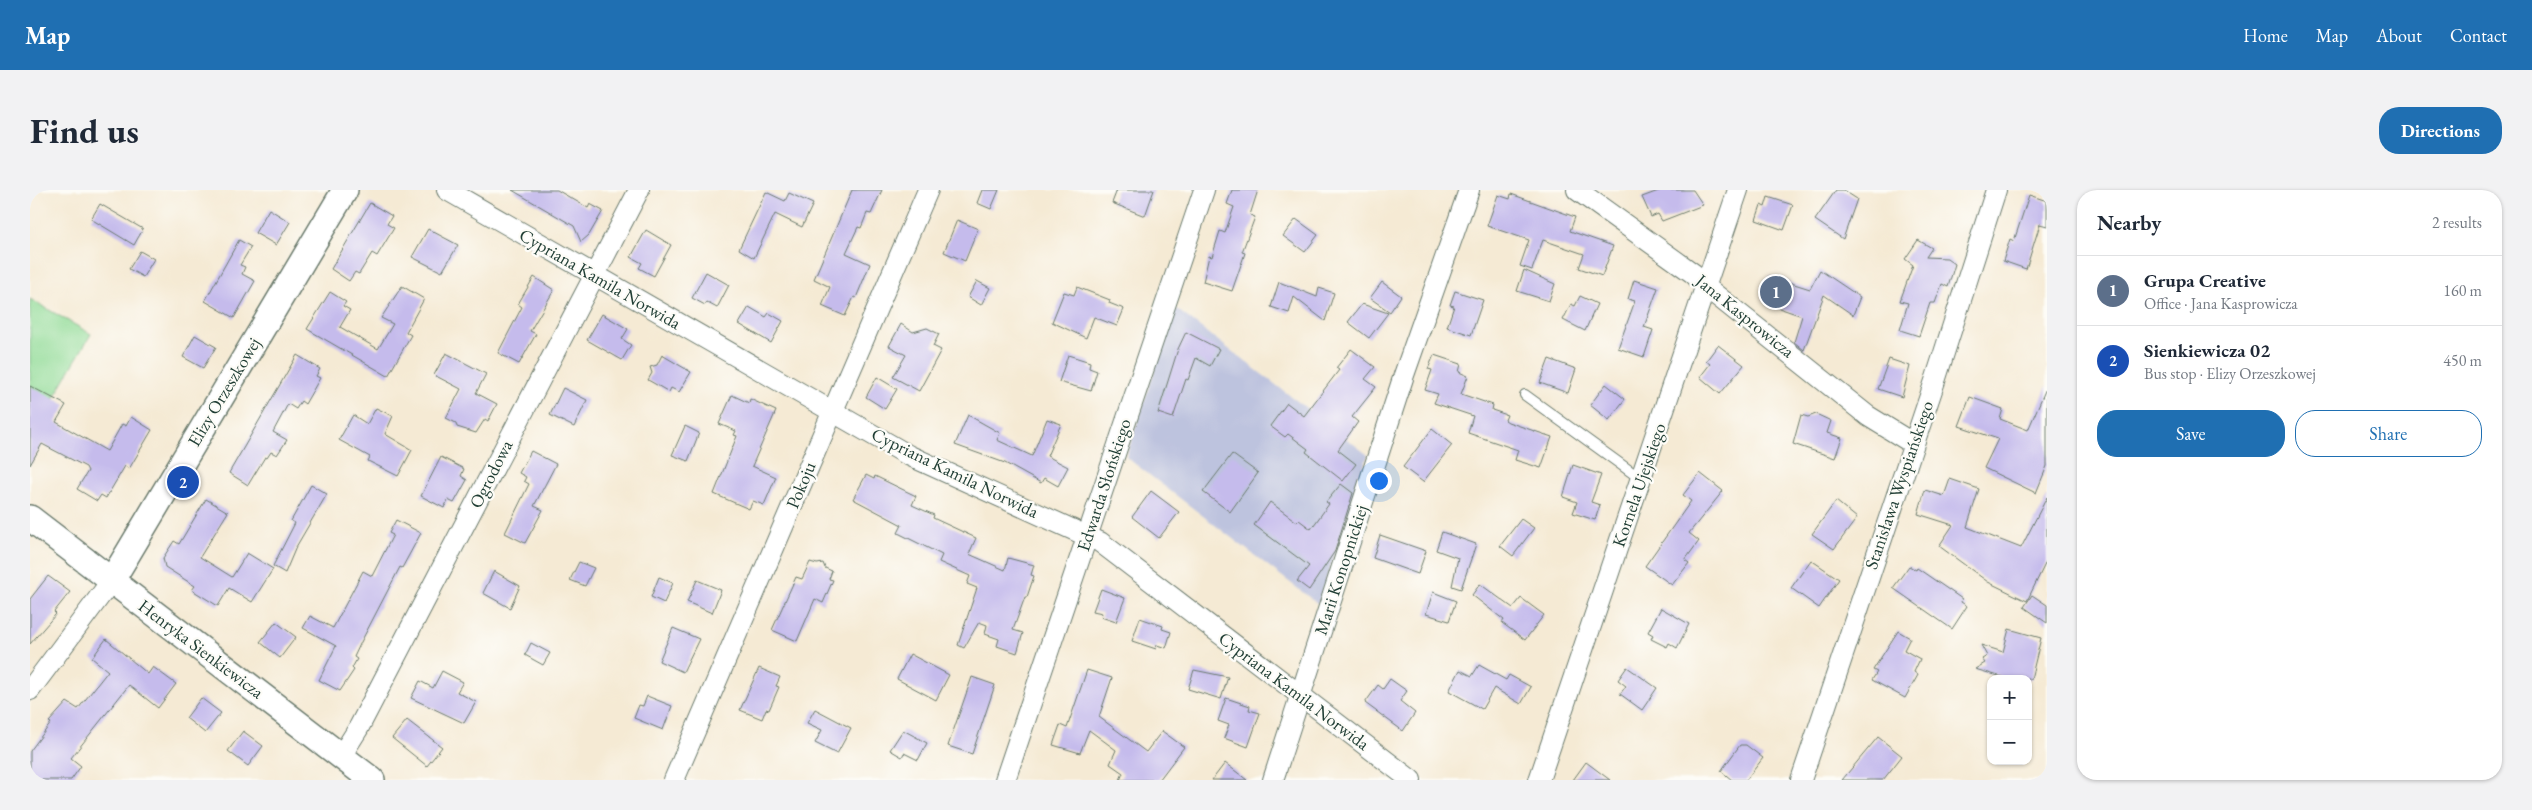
<!DOCTYPE html>
<html lang="en">
<head>
<meta charset="utf-8">
<style>
	body { margin:0; font-family:"EB Garamond",serif; background:#f2f2f3; color:#1f2937 }
	.controls { position:absolute; right:15px; bottom:15px; display:grid; overflow:hidden; border-radius:10px; box-shadow:0 1px 4px #0004 }
	.controls button { width:45px; height:45px; display:grid; place-items:center; padding:0; border:0; border-bottom:1px solid #e0e1e3; background:#fff; color:#1f2937; font:25px sans-serif }
	.you { position:absolute; left:1348px; top:290px; width:18px; height:18px; margin:-12px; border:4px solid #fff; border-radius:50%; background:#1a73e8; box-shadow:0 0 0 8px #1a73e833 }
	.badge { display:grid; place-items:center; width:32px; height:32px; border-radius:50%; background:#1f6fb2; color:#fff; font-size:16px; font-weight:700 }
	.pin { position:absolute; translate:-50% -50%; border:2px solid #fff; box-shadow:0 1px 5px #0006 }
	.list { margin:0; padding:0; list-style:none }
	h2 { display:flex; justify-content:space-between; align-items:center; height:65px; margin:0; padding:0 20px; font-size:21px }
	h2 small { font-size:16px; font-weight:400; color:#747a83 }
	.list li { display:grid; grid-template-columns:32px 1fr auto; gap:15px; align-items:center; box-sizing:border-box; height:70px; padding:0 20px; border-top:1px solid #e0e1e3 }
	.list b { display:block; font-size:19px; white-space:nowrap }
	.list p { margin:0; font-size:16px; white-space:nowrap; color:#747a83 }
	.list em { font-size:16px; font-style:normal; color:#747a83 }
	.actions { display:flex; gap:10px; padding:15px 20px }
	.actions a { flex:1; padding:11px 0; border:1px solid #1f6fb2; border-radius:20px; text-align:center; font-size:18px; color:#1f6fb2 }
	.actions .main { background:#1f6fb2; color:#fff }
	.map { position:relative; flex:none; width:2017px; height:590px; overflow:hidden; border-radius:20px }
	header { display:flex; align-items:center; gap:30px; box-sizing:border-box; height:70px; padding:0 25px; background:#1f6fb2; color:#fff }
	header strong { font-size:24px }
	nav { display:flex; gap:28px; margin-inline-start:auto; font-size:18px }
	.intro { display:flex; align-items:center; justify-content:space-between; box-sizing:border-box; height:120px; padding:0 30px }
	h1 { margin:0; font-size:35px }
	.button { padding:12px 22px; border-radius:20px; background:#1f6fb2; color:#fff; font-size:18px; font-weight:700 }
	main { display:flex; gap:30px; padding:0 30px }
	aside { flex:1; background:#fff; border-radius:20px; box-shadow:0 1px 4px #0004 }
	.map>svg:first-child { display:block }
	.industrial { fill:#bdc3de }
	.green { fill:#91db97; stroke:#588c66 }
	.building { fill:#c5bbec }
	.lines { fill:none; stroke-linecap:round; stroke-linejoin:round }
	.service-casing { stroke:#6a7a6c; stroke-width:12 }
	.minor-casing { stroke:#6a7a6c; stroke-width:22 }
	.tertiary-casing { stroke:#6a7a6c; stroke-width:28 }
	.service { stroke:#fff; stroke-width:10 }
	.minor { stroke:#fff; stroke-width:20 }
	.tertiary { stroke:#fff; stroke-width:25 }
	.labels { text-anchor:middle; stroke-width:4.5; stroke-linejoin:round; paint-order:stroke }
	.street-label { font-size:18px; fill:#1f3d34; stroke:#fdfcf7 }
</style>
</head>
<body>
<header>
<strong>Map</strong>
<nav><a>Home</a><a>Map</a><a>About</a><a>Contact</a></nav>
</header>
<div class="intro"><h1>Find us</h1><a class="button">Directions</a></div>
<main>
<div class="map">
<svg width="2017" height="590" viewBox="0 0 2017 590">
	<rect width="100%" height="100%" fill="#fdfcf7"/>
	<filter id="ink" filterUnits="userSpaceOnUse"><feTurbulence type="fractalNoise" baseFrequency=".02" numOctaves="2"/><feDisplacementMap in="SourceGraphic" scale="10" xChannelSelector="R" yChannelSelector="G"/><feConvolveMatrix kernelMatrix="1 2 1 2 8 2 1 2 1" color-interpolation-filters="sRGB"/></filter>
	<filter id="wash" filterUnits="userSpaceOnUse"><feTurbulence type="fractalNoise" baseFrequency=".0096" numOctaves="4" result="noise"/><feDisplacementMap in="SourceGraphic" scale="20" xChannelSelector="R" yChannelSelector="G"/><feGaussianBlur stdDeviation="1.12" result="paint"/><feColorMatrix in="noise" values="0 0 0 0 0 0 0 0 0 0 0 0 0 0 0 0 0 1.4 0 .05"/><feComposite in="paint" operator="in"/></filter>
	<g filter="url(#wash)">
		<rect width="100%" height="100%" fill="#f5ead4"/>
		<!-- industrial -->
		<path class="industrial" d="M1145 118 1338 265 1288 414 1096 267Z"/>
		<!-- green -->
		<path class="green" d="M0 109 61 144 23 209 0 196Z"/>
		<g id="blocks">
			<!-- building -->
			<path class="building" d="M482 0H527L558 18 560 14 573 21 559 45 551 52 544 36Z
				M822 0H852L841 24 837 23 831 38 828 37 816 63 840 74 826 108 824 107 815 126 792 116 800 97 784 89Z
				M952 0H969L961 19 947 13Z
				M1087 0H1124L1115 26 1082 13Z
				M1202 0H1228L1220 25 1225 27 1212 62 1215 63 1202 101 1173 92 1179 66 1182 67 1190 41 1195 43 1204 17 1197 14Z
				M1631 0H1663L1673 15 1632 31 1628 24 1621 27 1612 7Z
				M1806 0H1813L1827 9 1813 49 1785 30Z
				M736 2 755 11 759 3 783 14 772 37 745 24 724 68 709 59Z
				M1481 4 1545 27 1540 41 1583 56 1572 86 1549 78 1554 64 1513 50 1502 80 1490 76 1499 50 1457 36 1468 5 1480 9Z
				M1999 5 2017 11V36L2010 34 1996 79 1973 71 1980 49 1984 51Z
				M1738 7 1763 15 1754 40 1726 30 1731 15 1735 17Z
				M340 13 362 26 357 34 364 38 347 66 342 63 329 84 325 82 319 91 301 79Z
				M70 14 113 39 104 55 61 29Z
				M239 19 260 32 246 55 225 43Z
				M1266 29 1288 45 1275 62 1253 46Z
				M927 30 948 39 935 71 914 62Z
				M398 39 428 55 412 82 382 67Z
				M616 40 641 55 624 86 609 78 612 73 601 67Z
				M209 50 221 57 210 75 215 77 212 84 225 91 204 128 175 111Z
				M1888 50 1902 58 1896 67 1917 68 1925 74 1918 97 1912 94 1905 113H1900L1889 146 1870 140 1878 113 1870 111 1883 75 1875 69Z
				M110 61 124 69 113 87 99 79Z
				M1494 80 1525 94 1519 111 1487 101Z
				M1790 80 1830 107 1823 125 1794 105 1774 160 1764 152 1772 126 1743 116 1744 112 1732 108 1739 86 1780 99Z
				M676 82 699 95 687 118 676 112 675 115 662 108Z
				M504 87 524 100 500 141 506 144 489 174 468 163 492 117 488 114Z
				M1604 90 1628 98 1614 137 1623 140 1614 167 1588 158 1605 111 1598 109Z
				M947 91 960 98 951 115 938 107Z
				M1249 92 1287 107 1289 98 1304 103 1295 131 1264 107 1259 123 1241 117Z
				M1352 92 1371 106 1360 122 1340 108Z
				M372 96 394 109 376 142 381 145 358 186 277 139 300 102 316 112 313 116 320 120 310 137 348 159 363 134 351 128Z
				M1047 97 1080 110 1079 113 1094 119 1087 136 1064 127 1056 148 1022 132 1034 102 1044 105Z
				M1425 101 1453 110 1441 145 1417 137 1424 116 1420 115Z
				M1550 106 1567 114 1555 141 1533 130 1541 114 1545 116Z
				M1332 114 1358 123 1339 148 1318 132Z
				M719 117 736 127 739 123 753 131 741 153 709 134Z
				M572 124 598 139 592 149 601 155 592 170 557 150Z
				M871 134 883 142 897 138 909 144 903 156 911 160 889 201 863 187 876 165 859 156Z
				M1156 142 1189 159 1180 176 1166 168 1158 190 1156 189 1143 228 1128 223 1148 159Z
				M165 145 186 157 173 178 153 167Z
				M1688 155 1714 175 1690 204 1670 187 1680 174 1676 171Z
				M1321 159 1345 177 1335 189 1346 197 1322 227 1328 232 1308 260 1326 274 1313 291 1276 262 1278 259 1258 244 1255 247 1240 236 1257 213 1274 226 1309 180 1306 178Z
				M416 163 456 184 446 203 467 214 458 231 455 229 446 243 427 237 426 233 416 228 431 199 404 185Z
				M267 165 290 179 286 186 290 188 275 214 271 211 266 219 258 214 243 242 257 250 247 265 241 262 237 268 235 267 218 295 199 283Z
				M632 165 661 182 649 202 641 198 639 202 618 190 622 183 620 177 627 175Z
				M1038 165 1060 172 1059 178 1067 181 1061 201 1029 192Z
				M1404 165 1431 174 1429 182 1438 186 1431 204 1463 215 1462 220 1477 225 1475 230 1478 232 1522 247 1511 278 1485 270 1488 260 1438 243 1443 226 1404 213 1408 204 1395 200 1402 180 1398 179Z
				M1519 169 1546 179 1538 203 1510 193Z
				M1859 169 1880 176 1872 207 1848 199Z
				M847 187 867 199 855 219 836 207Z
				M1576 194 1595 209 1579 230 1560 215Z
				M0 196 36 215 26 232 77 261 92 234 96 236 101 227 122 240 99 279 95 276 76 308 71 305 67 311 47 299 58 281 56 277 12 254 0 275Z
				M2017 196V276L2006 303 1954 278 1968 249 1929 236 1940 207 1973 219 1970 229 1998 240Z
				M533 198 557 210 544 237 520 225Z
				M702 205 719 213 720 209 746 221 722 276 746 287 734 315 723 311 719 319 684 304 707 246 704 245 706 241 689 234Z
				M346 218 363 226 355 244 382 260 368 286 338 271 340 267 309 250 323 225 337 234Z
				M1786 224 1801 231 1797 243 1812 248 1805 268 1763 254 1771 225 1778 227Z
				M938 225 970 243 967 250 1002 266 1017 229 1031 234 1017 266 1038 277 1028 296 1014 288 1011 293 975 273 925 255Z
				M655 236 669 243 658 271 642 265Z
				M1402 239 1422 255 1393 292 1373 277Z
				M501 261 526 274 504 316 513 320 495 353 475 343 499 294 494 291 496 287 489 283Z
				M1202 264 1228 283 1200 322 1173 302Z
				M411 267 434 279 431 286 437 290 424 313 418 310 414 318 391 306Z
				M1543 275 1571 285 1561 312 1570 315 1565 330 1543 323 1547 312 1533 307Z
				M1670 283 1693 301 1659 343 1669 351 1655 370 1659 373 1642 395 1615 376 1661 311 1653 305Z
				M836 285 844 289 845 286 886 306 882 315 904 325 903 328 946 348 939 364 975 380 978 368 1004 375 1001 385 1004 386 997 407H995L983 440 993 443 987 463 967 456 969 449 955 444 957 435 949 432 934 458 928 455 947 398 937 394 940 386 909 372 912 365 868 343 872 335 823 309Z
				M1920 289 1949 299 1937 337 1991 358 2017 307V370L1997 411 1958 392 1909 356 1923 335 1888 324 1895 300 1914 306Z
				M1311 294 1323 303 1305 361 1279 400 1267 391 1279 376 1224 335 1240 312 1267 332 1269 330 1281 339 1299 314 1296 312Z
				M281 295 297 304 266 357 255 383 243 376 265 333 261 331Z
				M1121 301 1149 322 1129 348 1102 327Z
				M176 309 198 322 170 367 202 387 217 363 243 379 222 412 199 398 188 416 162 400 165 396 135 377 133 368 144 351 149 354Z
				M1806 311 1827 328 1804 359 1782 344Z
				M1491 329 1504 338 1483 366 1470 356Z
				M366 330 391 343 372 378 370 377 331 452 324 467 327 469 322 478 324 480 310 501 289 490 306 456 273 438 280 426 303 438 333 381 342 386 363 345 359 343Z
				M1412 342 1446 354 1431 399 1422 396 1428 368 1406 360Z
				M1350 345 1396 361 1388 384 1343 368Z
				M1781 370 1809 389 1789 418 1761 398Z
				M549 372 564 378 555 396 540 390Z
				M780 372 787 374 793 373 795 378 802 381 799 389 803 390 793 413 785 409 767 451 742 440 766 387 772 389Z
				M1879 376 1886 380 1887 378 1932 409 1931 412 1937 416 1922 439 1863 398Z
				M464 381 490 396 480 418 453 403Z
				M18 386 40 402 24 422 26 424 0 454V409Z
				M629 387 643 393 634 413 621 407Z
				M667 390 691 400 682 423 657 412Z
				M1450 394 1483 418 1491 408 1514 425 1495 450 1472 433 1474 430 1442 405Z
				M1071 399 1095 408 1086 432 1071 427 1072 423 1063 421Z
				M1403 402 1426 411 1419 431 1396 424Z
				M2002 405 2017 415V433L1994 417Z
				M1631 418 1659 434 1647 458 1639 453 1637 457 1621 449 1623 445 1618 442Z
				M1110 428 1133 436 1132 439 1141 442 1136 458 1127 455 1126 459 1102 451Z
				M246 432 266 447 250 468 230 452Z
				M643 438 669 449 653 482 629 471Z
				M1979 439 2011 448 2001 489H1979L1945 479 1955 473 1952 469 1957 466 1951 455 1973 462Z
				M1868 441 1880 448 1874 460 1890 469 1884 482 1888 485 1875 508 1842 490 1847 482 1843 480Z
				M76 449 118 484 123 477 146 494 128 518 99 495 41 568 51 576 41 590H0V561L21 533 19 532 37 512 48 519 78 481 62 468Z
				M501 453 520 463 513 475 495 465Z
				M880 464 919 485 906 510 867 489Z
				M1449 475 1476 490 1479 485 1501 497 1491 514 1464 498 1452 519 1419 501 1430 480 1442 486Z
				M1597 477 1627 498 1612 520 1590 504 1596 496 1588 490Z
				M729 478 750 487 746 496 749 497 739 520 736 519 732 529 710 520Z
				M1057 480 1082 488 1069 527 1116 562 1132 541 1154 557 1129 590H1090L1093 583 1080 574 1086 560 1059 540 1050 563 1023 555 1030 535 1037 538Z
				M1164 480 1198 487 1191 509 1158 499Z
				M412 481 433 492 427 502 446 512 434 533 381 508 390 491 403 498Z
				M942 487 965 495 942 564 918 556Z
				M1360 489 1377 501 1370 511 1385 523 1373 541 1335 513 1348 495 1353 499Z
				M617 506 642 516 633 540 604 528 609 515 613 516Z
				M171 508 191 523 175 543 156 528Z
				M1196 508 1220 516 1219 520 1230 523 1218 557 1194 548 1199 535 1188 531Z
				M785 519 821 538 807 564 785 553 792 540 777 533Z
				M377 530 412 557 397 576 362 548Z
				M873 540 897 553 888 570 874 563 872 567 860 560Z
				M213 541 233 556 218 576 198 561Z
				M1848 547 1872 566 1853 590H1812Z
				M1710 555H1716L1733 568 1716 590H1702L1691 581Z
				M1556 572 1580 590H1543Z
				M1195 573 1217 590H1182Z"/>
		</g>
	</g>
	<g filter="url(#ink)">
		<use href="#blocks" fill-opacity="0" stroke="#6a7a6c" stroke-width="1"/>
		<g class="lines">
			<!-- service casing -->
			<g class="service-casing">
				<path id="service" d="M1495 205 1611 289"/>
			</g>
			<!-- minor casing -->
			<g class="minor-casing">
				<path id="minor" d="M417 0 878 265 1070 352 1381 590
					M1547 0 1664 84 1676 97 1838 226 1882 253
					M0 500 82 390
					M311 566 328 539 609 0
					M644 590 898 0
					M975 590 1174 0
					M1243 590 1374 185 1439 0
					M1509 590 1708 0
					M1771 590 1906 188 1966 0"/>
			</g>
			<!-- tertiary casing -->
			<g class="tertiary-casing">
				<path id="tertiary" d="M0 328 342 590
					M82 390 315 0"/>
			</g>
			<!-- service -->
			<use href="#service" class="service"/>
			<!-- minor -->
			<use href="#minor" class="minor"/>
			<!-- tertiary -->
			<use href="#tertiary" class="tertiary"/>
		</g>
	</g>
	<g class="labels">
		<!-- street labels -->
		<g class="street-label">
			<text transform="translate(570 89) rotate(30)" y="6">Cypriana Kamila Norwida</text>
			<text transform="translate(1715 126) rotate(39)" y="6">Jana Kasprowicza</text>
			<text transform="translate(194 202) rotate(-59)" y="6">Elizy Orzeszkowej</text>
			<text transform="translate(925 283) rotate(26)" y="6">Cypriana Kamila Norwida</text>
			<text transform="translate(461 284) rotate(-63)" y="6">Ogrodowa</text>
			<text transform="translate(771 295) rotate(-67)" y="6">Pokoju</text>
			<text transform="translate(1074 295) rotate(-72)" y="6">Edwarda Słońskiego</text>
			<text transform="translate(1609 295) rotate(-71)" y="6">Kornela Ujejskiego</text>
			<text transform="translate(1869 295) rotate(-71)" y="6">Stanisława Wyspiańskiego</text>
			<text transform="translate(1311 380) rotate(-72)" y="6">Marii Konopnickiej</text>
			<text transform="translate(171 459) rotate(37)" y="6">Henryka Sienkiewicza</text>
			<text transform="translate(1264 501) rotate(37)" y="6">Cypriana Kamila Norwida</text>
		</g>
	</g>
</svg>
<div class="controls">
<button>+</button>
<button>−</button>
</div>
<div class="you"></div>
<div class="pin badge" style="left:1746px;top:102px;background:#5c6f8a">1</div>
<div class="pin badge" style="left:153px;top:292px;background:#1a4fb4">2</div>
</div>
<aside>
<h2>Nearby<small>2 results</small></h2>
<ul class="list">
<li><span class="badge" style="background:#5c6f8a">1</span><div><b>Grupa Creative</b><p>Office · Jana Kasprowicza</p></div><em>160 m</em></li>
<li><span class="badge" style="background:#1a4fb4">2</span><div><b>Sienkiewicza 02</b><p>Bus stop · Elizy Orzeszkowej</p></div><em>450 m</em></li>
</ul>
<div class="actions"><a class="main">Save</a><a>Share</a></div>
</aside>
</main>
</body>
</html>
